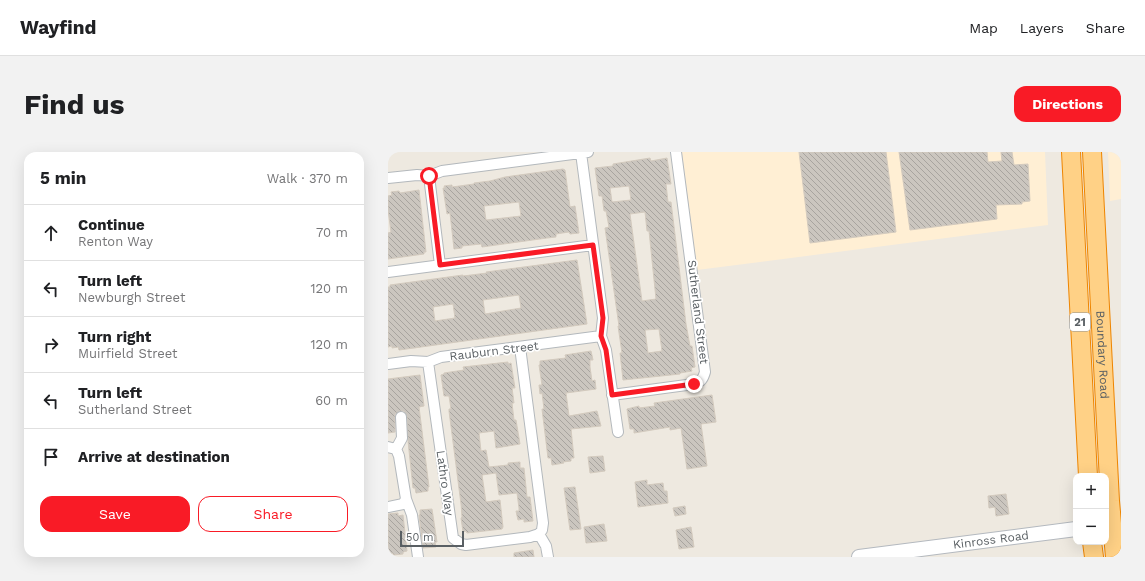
<!DOCTYPE html>
<html lang="en">
<head>
<meta charset="utf-8">
<style>
	body { margin:0; font-family:"Work Sans",sans-serif; background:#f2f2f2; color:#202124 }
	.controls { position:absolute; right:12px; bottom:12px; display:grid; overflow:hidden; border-radius:8px; box-shadow:0 4px 16px #0002 }
	.controls button { width:36px; height:36px; display:grid; place-items:center; padding:0; border:0; border-bottom:1px solid #e0e0e0; background:#fff; color:#202124; font:20px sans-serif }
	.scale { position:absolute; left:12px; bottom:10px; width:64px; box-sizing:border-box; padding-left:4px; border:2px solid #595f63; border-top:0; font-size:11px; line-height:14px; white-space:nowrap; color:#595f63; -webkit-text-stroke:3px #fff; paint-order:stroke }
	.stop { position:absolute; width:12px; height:12px; margin:-9px; border:3px solid #f91b26; border-radius:50%; background:#fff }
	.stop.end { background:#f91b26; border-color:#fff; box-shadow:0 1px 4px #0008 }
	.list { margin:0; padding:0; list-style:none }
	h2 { display:flex; justify-content:space-between; align-items:center; height:52px; margin:0; padding:0 16px; font-size:17px }
	h2 small { font-size:13px; font-weight:400; color:#757577 }
	.list li { display:grid; grid-template-columns:26px 1fr auto; gap:12px; align-items:center; box-sizing:border-box; height:56px; padding:0 16px; border-top:1px solid #e0e0e0 }
	.list b { display:block; font-size:15px; white-space:nowrap }
	.list p { margin:0; font-size:13px; white-space:nowrap; color:#757577 }
	.list em { font-size:13px; font-style:normal; color:#757577 }
	.actions { display:flex; gap:8px; padding:12px 16px }
	.actions a { flex:1; padding:9px 0; border:1px solid #f91b26; border-radius:12px; text-align:center; font-size:14px; color:#f91b26 }
	.actions .main { background:#f91b26; color:#fff }
	.icon { flex:none; width:22px; height:22px; fill:none; stroke:currentColor; stroke-width:2; stroke-linecap:round; stroke-linejoin:round }
	.map { position:relative; flex:none; width:733px; height:405px; overflow:hidden; border-radius:12px }
	header { display:flex; align-items:center; gap:24px; box-sizing:border-box; height:56px; padding:0 20px; background:#fff; border-bottom:1px solid #e0e0e0 }
	header strong { font-size:19px }
	nav { display:flex; gap:22px; margin-inline-start:auto; font-size:14px }
	.intro { display:flex; align-items:center; justify-content:space-between; box-sizing:border-box; height:96px; padding:0 24px }
	h1 { margin:0; font-size:28px }
	.button { padding:10px 18px; border-radius:12px; background:#f91b26; color:#fff; font-size:14px; font-weight:700 }
	main { display:flex; gap:24px; padding:0 24px }
	aside { flex:1; background:#fff; border-radius:12px; box-shadow:0 4px 16px #0002 }
	.map>svg:first-child { display:block }
	.commercial { fill:#ffefd4 }
	.building { fill:url(#building-back-hatch); stroke:#d3cabe; fill-rule:evenodd }
	.lines { fill:none; stroke-linecap:round; stroke-linejoin:round }
	.street-casing { stroke:#b3b8bc; stroke-width:12 }
	.secondary-casing { stroke:#b4b9bf; stroke-width:16 }
	.highway-casing { stroke:#ee8500; stroke-width:20 }
	.street { stroke:#fff; stroke-width:10 }
	.secondary { stroke:#fff; stroke-width:14 }
	.highway { stroke:#ffd186; stroke-width:18 }
	.route { stroke:#f91b26; stroke-width:5 }
	.labels { text-anchor:middle; stroke-width:3.5; stroke-linejoin:round; paint-order:stroke }
	.shield { fill:#fff; stroke:#8b8f92; stroke-width:1 }
	.shield-label { font-size:11px; font-weight:bold; fill:#595f63 }
	.street-label { font-size:12px; fill:#595f63; stroke:#fff }
</style>
</head>
<body>
<header>
<strong>Wayfind</strong>
<nav><a>Map</a><a>Layers</a><a>Share</a></nav>
</header>
<div class="intro"><h1>Find us</h1><a class="button">Directions</a></div>
<main>
<aside>
<h2>5 min<small>Walk · 370 m</small></h2>
<ul class="list">
<li><svg class="icon" aria-label="ahead" viewBox="0 0 24 24"><path d="M12 20V5M6 11l6-6 6 6"/></svg><div><b>Continue</b><p>Renton Way</p></div><em>70 m</em></li>
<li><svg class="icon" aria-label="left" viewBox="0 0 24 24"><path d="M17 20v-9H6M10 6l-5 5 5 5"/></svg><div><b>Turn left</b><p>Newburgh Street</p></div><em>120 m</em></li>
<li><svg class="icon" aria-label="right" viewBox="0 0 24 24"><path d="M7 20v-9h11M14 6l5 5-5 5"/></svg><div><b>Turn right</b><p>Muirfield Street</p></div><em>120 m</em></li>
<li><svg class="icon" aria-label="left" viewBox="0 0 24 24"><path d="M17 20v-9H6M10 6l-5 5 5 5"/></svg><div><b>Turn left</b><p>Sutherland Street</p></div><em>60 m</em></li>
<li><svg class="icon" aria-label="arrive" viewBox="0 0 24 24"><path d="M6 21V4h12l-3 4 3 4H6"/></svg><div><b>Arrive at destination</b></div></li>
</ul>
<div class="actions"><a class="main">Save</a><a>Share</a></div>
</aside>
<div class="map">
<svg width="733" height="405" viewBox="0 0 733 405">
	<defs>
		<pattern id="building-back-hatch" width="6" height="6" patternUnits="userSpaceOnUse"><rect width="6" height="6" fill="#cbc6bf"/><path d="M-1 5l2 2M0 0l6 6M5-1l2 2" fill="none" stroke="#a8a49f"/></pattern>
	</defs>
	<rect width="100%" height="100%" fill="#eee9e0"/>
	<!-- commercial -->
	<path class="commercial" d="M294 0H657L660 73 309 118Z
		M720 0H733V47L722 49Z"/>
	<!-- building -->
	<path class="building" d="M411 0H498L508 80 422 91Z
		M511 0H599L600 10 614 9 613 0H624L626 13 640 12 642 49 634 50V52L608 53 609 67 522 78Z
		M262 6 263 9 279 6 283 32H278L280 50H283L298 172 302 194H304L307 215 303 216 304 219 292 221V222L235 228 232 201H234L230 174H231L217 76 221 75 218 59H216L214 44H211L207 16 225 14V12ZM241 34 243 48 224 50 222 36ZM257 60 259 79H261L268 147 254 149 242 62ZM271 177 274 199 260 201 257 178Z
		M175 17 177 18 182 55 187 54 191 81 182 82 181 80 168 82V85L159 86 94 95 93 92 74 94V96L66 97 62 61 59 62 55 36H57L56 34 64 33V35L86 32V31L102 29 117 25ZM131 50 133 64 98 68 96 54Z
		M31 38 38 100H36V102L0 107V81L3 80 0 58V44L4 43 3 40 11 39 12 41Z
		M189 108 199 172 26 196 11 198 10 195 4 196V194L0 195V135H2V133L75 123V124L99 121 98 120ZM131 143 133 156 97 162 95 148ZM65 152 67 166 47 169 45 155Z
		M203 199 205 208H202V215L204 229 207 228 208 237 178 241 181 264 209 259 213 274 183 277 186 306H183V309L175 310 176 311 164 313 163 306H160L154 257H156L154 241 152 242 151 233H154L151 213H152V209L178 206 177 203Z
		M120 210V212L123 211 127 236H124L126 251H124L126 268H128L132 292 108 296 106 279 91 281 93 299 98 298 101 315 120 313V311L132 310V316H136L139 345H142L145 369 136 370V367L130 368 128 359H131V356L129 341 111 343 108 321 94 323 98 350 112 348 115 375 114 377 79 381 78 379 75 380 73 366 74 365 73 352 61 259V257H63L61 244H56L53 223 56 222V221L76 218 75 215Z
		M32 223 36 254 31 255 41 335H40V339L28 341 27 336H25L20 289 19 265 16 259H12L7 262V280L0 281V227Z
		M324 243 328 270 313 272 319 314 299 317 293 276 282 278V275L246 281V277H242L239 257 251 254V256L267 254 266 251Z
		M215 304 217 319 202 321 200 305Z
		M259 328V333L275 331 276 339H279L280 351 250 355 247 330Z
		M187 335 193 377 182 378 176 336Z
		M618 342 621 362 608 364 607 355 601 356 600 344Z
		M297 354 298 362 287 364 285 356Z
		M44 357 49 390H47L48 395 35 396 31 363H32V358Z
		M10 361V364L15 363 19 399 15 400V402L5 403V401L0 402V362Z
		M216 372 219 389 198 391 196 375Z
		M303 375 306 395 291 397 288 378Z
		M145 398 146 405H126V401Z"/>
	<g class="lines">
		<!-- street casing -->
		<g class="street-casing">
			<path id="street" d="M193 1 215 166 213 184 218 198 230 280
				M41 24 52 113
				M0 26 29 23 41 24 54 19 200 0
				M0 120 205 93
				M132 195 155 371 154 378 151 382 158 394 160 405
				M40 210 65 386 73 392 78 393 142 385 151 382
				M0 212 23 209 40 210 53 205 213 184
				M224 243 306 232C313 230 315 227 317 220L288 0
				M0 295 8 297 11 304 18 347 24 363 30 405
				M8 297 14 286 13 265
				M0 355 15 352 18 347"/>
		</g>
		<!-- secondary casing -->
		<g class="secondary-casing">
			<g id="secondary">
				<path id="s1" d="M471 405 688 377"/>
			</g>
		</g>
		<!-- highway casing -->
		<g class="highway-casing">
			<g id="highway">
				<path d="M683 0 700 324"/>
				<path id="s2" d="M704 0 722 349 727 405"/>
				<path d="M704 390 706 405"/>
			</g>
		</g>
		<!-- street -->
		<use href="#street" class="street"/>
		<!-- secondary -->
		<use href="#secondary" class="secondary"/>
		<!-- highway -->
		<use href="#highway" class="highway"/>
	</g>
	<g class="lines">
		<!-- route -->
		<path class="route" d="M41 24 52 113 205 93 215 166 213 184 218 198 224 243 306 232"/>
	</g>
	<g class="labels">
		<!-- shield labels -->
		<rect class="shield" x="682" y="161" width="20" height="18" rx="3"/>
		<g class="shield-label">
			<text x="692" y="174">21</text>
		</g>
		<!-- street labels -->
		<g class="street-label">
			<text transform="translate(310 160) rotate(83)" y="4">Sutherland Street</text>
			<text transform="translate(106 199) rotate(-7)" y="4">Rauburn Street</text>
			<text dy="4" stroke="none"><textPath href="#s2" startOffset="203">Boundary Road</textPath></text>
			<text transform="translate(57 331) rotate(82)" y="4">Lathro Way</text>
			<text dy="4" stroke="none"><textPath href="#s1" startOffset="133">Kinross Road</textPath></text>
		</g>
	</g>
</svg>
<div class="controls">
<button>+</button>
<button>−</button>
</div>
<div class="scale">50 m</div>
<div class="stop" style="left:41px;top:24px"></div>
<div class="stop end" style="left:306px;top:232px"></div>
</div>
</main>
</body>
</html>
